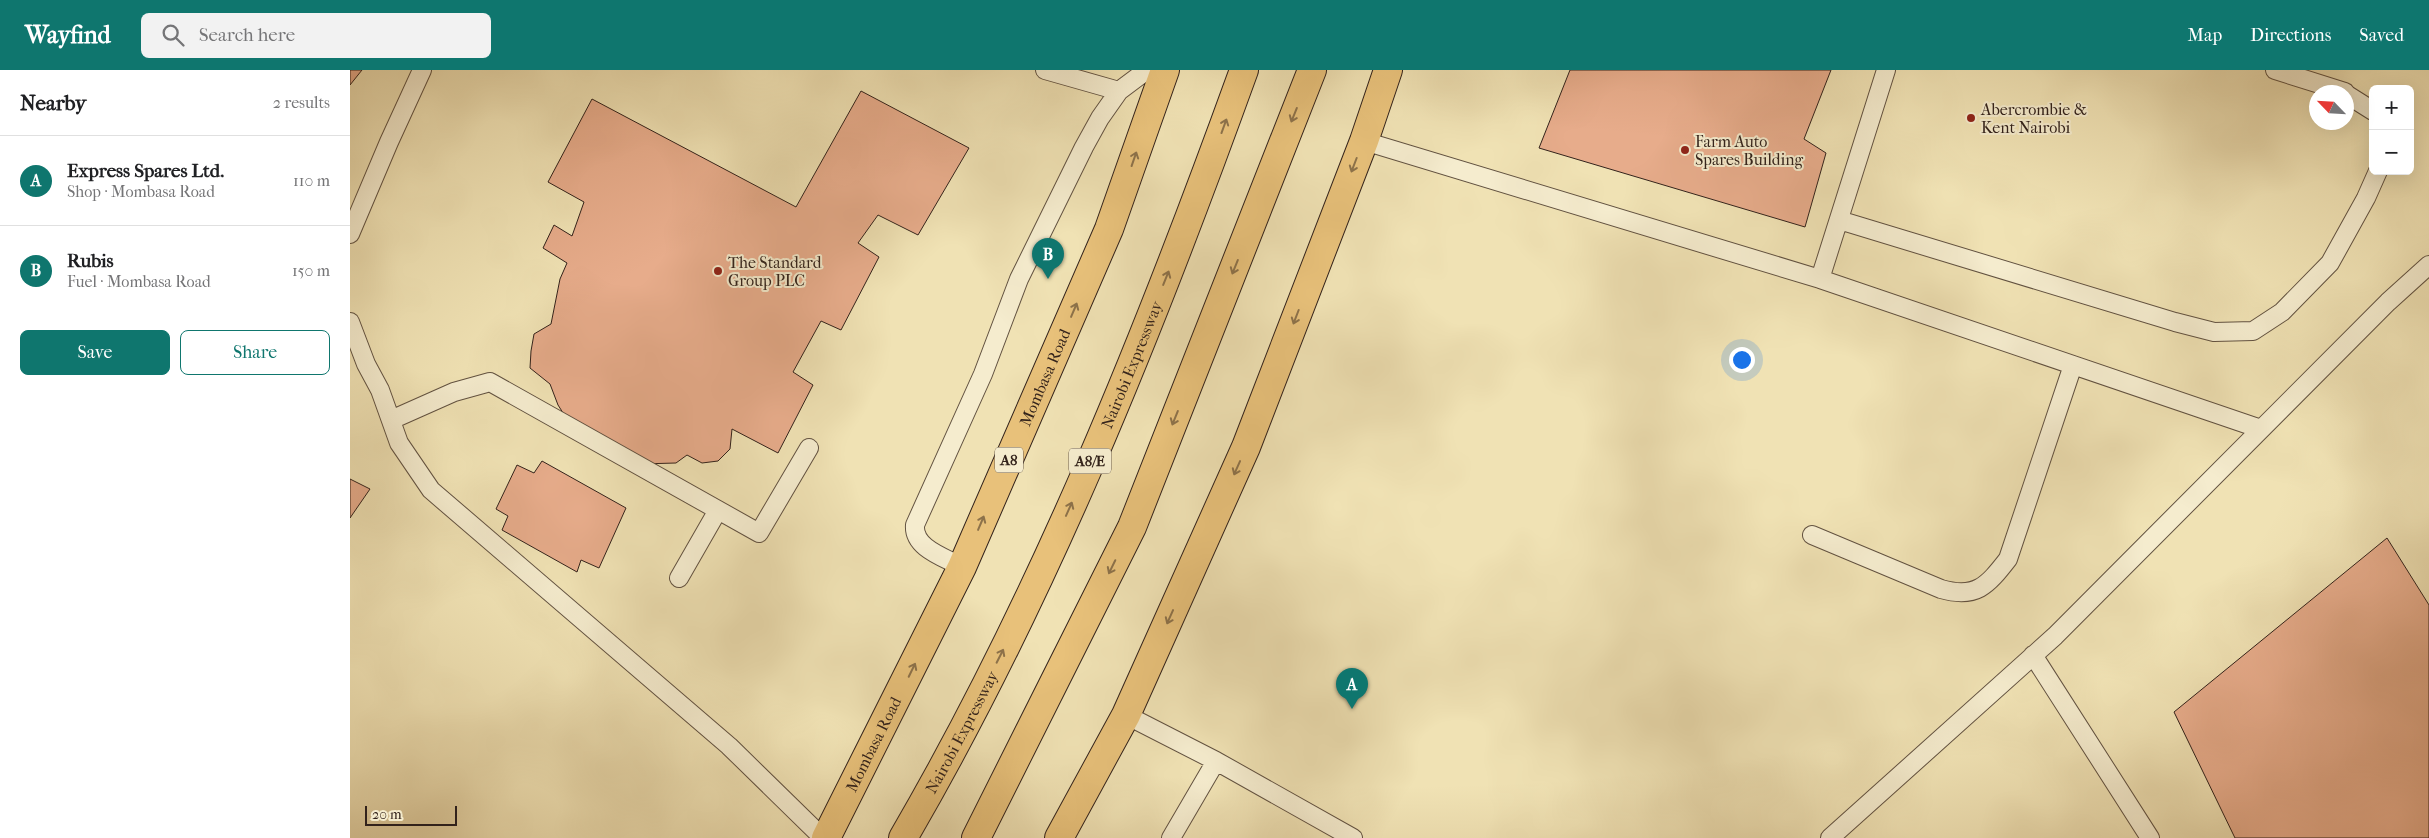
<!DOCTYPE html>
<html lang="en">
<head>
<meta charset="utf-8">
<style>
	body { margin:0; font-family:"IM FELL French Canon",serif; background:#f2f2f2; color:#202124 }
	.controls { position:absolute; right:15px; top:15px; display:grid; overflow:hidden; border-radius:8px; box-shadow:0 5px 20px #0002 }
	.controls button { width:45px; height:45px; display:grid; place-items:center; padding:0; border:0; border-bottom:1px solid #e0e0e0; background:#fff; color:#202124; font:25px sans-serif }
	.compass { position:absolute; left:1959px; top:15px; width:45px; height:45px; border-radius:50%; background:#fff; box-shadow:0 5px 20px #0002; rotate:295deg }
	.scale { position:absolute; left:15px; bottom:12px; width:92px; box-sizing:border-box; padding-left:5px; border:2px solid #32221b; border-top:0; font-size:14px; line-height:18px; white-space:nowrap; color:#32221b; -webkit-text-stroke:4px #f5ecce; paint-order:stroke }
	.you { position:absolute; left:1391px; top:289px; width:18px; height:18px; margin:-12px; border:4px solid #fff; border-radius:50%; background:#1a73e8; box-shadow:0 0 0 8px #1a73e833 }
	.badge { display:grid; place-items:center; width:32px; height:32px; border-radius:50%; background:#0f766e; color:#fff; font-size:16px; font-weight:700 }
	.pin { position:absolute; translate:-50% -41px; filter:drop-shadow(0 1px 2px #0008) }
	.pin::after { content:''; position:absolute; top:26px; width:18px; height:15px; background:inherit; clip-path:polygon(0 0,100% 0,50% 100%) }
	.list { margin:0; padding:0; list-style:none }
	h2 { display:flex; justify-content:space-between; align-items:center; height:65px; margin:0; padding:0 20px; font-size:21px }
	h2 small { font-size:16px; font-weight:400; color:#757577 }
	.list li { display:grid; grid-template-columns:32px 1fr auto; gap:15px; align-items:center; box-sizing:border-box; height:90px; padding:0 20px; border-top:1px solid #e0e0e0 }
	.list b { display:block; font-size:19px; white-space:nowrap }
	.list p { margin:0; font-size:16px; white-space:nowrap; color:#757577 }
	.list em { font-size:16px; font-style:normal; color:#757577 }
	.actions { display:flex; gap:10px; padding:15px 20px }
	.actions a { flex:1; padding:11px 0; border:1px solid #0f766e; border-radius:8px; text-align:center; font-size:18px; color:#0f766e }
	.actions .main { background:#0f766e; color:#fff }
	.icon { flex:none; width:28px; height:28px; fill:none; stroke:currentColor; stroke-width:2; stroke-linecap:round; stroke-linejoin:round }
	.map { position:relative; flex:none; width:2079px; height:768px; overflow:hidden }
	header { display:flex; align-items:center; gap:30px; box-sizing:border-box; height:70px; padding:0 25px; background:#0f766e; color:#fff }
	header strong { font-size:24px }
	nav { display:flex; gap:28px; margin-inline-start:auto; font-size:18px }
	.search { width:350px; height:45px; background:#f2f2f2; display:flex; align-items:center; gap:12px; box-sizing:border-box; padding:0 18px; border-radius:8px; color:#757577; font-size:19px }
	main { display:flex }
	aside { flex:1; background:#fff }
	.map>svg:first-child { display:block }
	.building { fill:#e7ac8b; stroke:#32221b }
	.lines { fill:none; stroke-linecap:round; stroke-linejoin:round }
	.service-casing { stroke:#625241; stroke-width:20 }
	.trunk-casing { stroke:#32221b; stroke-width:30 }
	.motorway-casing { stroke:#32221b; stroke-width:30 }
	.service { stroke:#f5ecce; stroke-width:18 }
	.trunk { stroke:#e8c17a; stroke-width:28 }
	.motorway { stroke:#e8c17a; stroke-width:28 }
	.oneway { stroke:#8d724a }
	.poi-dot { fill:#8f2418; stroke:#f5ecce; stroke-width:2 }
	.labels { text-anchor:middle; stroke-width:4; stroke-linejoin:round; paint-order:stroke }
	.shield { fill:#f5ecce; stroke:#6c5f51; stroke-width:1 }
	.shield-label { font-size:15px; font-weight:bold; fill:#32221b }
	.poi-label { font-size:16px; fill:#32221b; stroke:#f5ecce; text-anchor:start }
	.street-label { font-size:16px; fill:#32221b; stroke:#f5ecce }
</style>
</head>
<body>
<header>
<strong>Wayfind</strong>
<div class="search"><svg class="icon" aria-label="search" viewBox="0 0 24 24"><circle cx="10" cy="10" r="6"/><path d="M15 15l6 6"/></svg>Search here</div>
<nav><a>Map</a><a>Directions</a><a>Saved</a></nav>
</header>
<main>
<aside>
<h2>Nearby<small>2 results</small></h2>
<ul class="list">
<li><span class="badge">A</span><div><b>Express Spares Ltd.</b><p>Shop · Mombasa Road</p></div><em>110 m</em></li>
<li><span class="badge">B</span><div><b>Rubis</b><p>Fuel · Mombasa Road</p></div><em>150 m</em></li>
</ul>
<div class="actions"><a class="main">Save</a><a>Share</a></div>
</aside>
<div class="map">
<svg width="2079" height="768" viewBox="0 0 2079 768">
	<rect width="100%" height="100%" fill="#f0e2b4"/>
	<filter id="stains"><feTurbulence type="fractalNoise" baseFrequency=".004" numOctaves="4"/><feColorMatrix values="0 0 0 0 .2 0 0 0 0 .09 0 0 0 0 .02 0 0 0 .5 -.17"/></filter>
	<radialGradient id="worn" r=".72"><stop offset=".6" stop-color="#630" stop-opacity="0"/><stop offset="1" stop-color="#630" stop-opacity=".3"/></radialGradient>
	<!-- building -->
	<path class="building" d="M0 0H12L0 15Z
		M1220 0H1481L1454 69 1476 83 1455 157 1189 78Z
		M511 21 619 78 568 165 528 145 508 173 529 187 491 260 471 251 443 302 463 315 428 383 382 359 380 379 368 391 352 393 337 385 326 393 290 394 222 357 208 335 200 314 180 298 181 281 184 264 201 254 210 209 217 193 193 178 204 155 222 166 234 132 198 112 242 29 446 137Z
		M192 391 276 438 249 498 231 490 227 502 152 460 158 446 146 439 167 395 184 403Z
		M0 409 20 419 0 448Z
		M2037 468 2079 535V768H1885L1824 642Z"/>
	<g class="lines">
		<!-- service casing -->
		<g class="service-casing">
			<path id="service" d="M695 0 769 21
				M1925 0 1995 22
				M1996 24 2023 41
				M1014 71 1470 209 1911 359
				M1489 150 1825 252 1864 262 1903 261 1932 242 1980 193 2016 128 2028 101
				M0 164 39 72 72 0
				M1470 209 1536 0
				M0 252 16 294 30 320 49 373 81 420 379 676 473 768
				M41 350 104 322 140 312 409 463 459 378
				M1462 465 1591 519C1626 529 1637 516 1658 489L1723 295
				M612 497C594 487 563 478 565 455L633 304 669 209 734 77 750 48 769 21 797 0
				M329 508 368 440
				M1683 585 1800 768
				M776 645 866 691 1003 768
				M821 768 866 691
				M1480 768 1705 566 2038 232 2079 195"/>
		</g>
		<!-- trunk casing -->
		<g class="trunk-casing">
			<g id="trunk">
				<path id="s1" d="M476 768 612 497 759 159 815 0"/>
				<path d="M709 768 776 645 896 377 1014 71 1038 0"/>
			</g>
		</g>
		<!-- motorway casing -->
		<g class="motorway-casing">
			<g id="motorway">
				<path id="s2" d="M553 768C694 526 799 263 894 0"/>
				<path d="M626 768 782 457 962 0"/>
			</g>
		</g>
		<!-- service -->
		<use href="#service" class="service"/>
		<!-- trunk -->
		<use href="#trunk" class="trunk"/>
		<!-- motorway -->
		<use href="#motorway" class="motorway"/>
	</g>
	<!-- one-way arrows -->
	<defs><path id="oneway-shaft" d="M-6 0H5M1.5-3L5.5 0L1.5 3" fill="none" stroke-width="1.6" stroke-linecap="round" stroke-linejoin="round" transform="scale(1.25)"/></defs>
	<g class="oneway">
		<use href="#oneway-shaft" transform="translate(944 45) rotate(112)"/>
		<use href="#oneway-shaft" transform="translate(874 56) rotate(-70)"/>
		<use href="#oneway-shaft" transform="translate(784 89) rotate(-71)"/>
		<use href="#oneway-shaft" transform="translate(1004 95) rotate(111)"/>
		<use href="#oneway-shaft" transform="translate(885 197) rotate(112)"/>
		<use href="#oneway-shaft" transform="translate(816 208) rotate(-68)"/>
		<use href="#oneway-shaft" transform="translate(724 240) rotate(-67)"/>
		<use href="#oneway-shaft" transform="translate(946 247) rotate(111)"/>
		<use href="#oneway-shaft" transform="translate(825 348) rotate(112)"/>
		<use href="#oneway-shaft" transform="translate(887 398) rotate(114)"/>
		<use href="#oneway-shaft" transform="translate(719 439) rotate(-66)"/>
		<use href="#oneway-shaft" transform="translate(631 453) rotate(-67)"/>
		<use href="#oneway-shaft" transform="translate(762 497) rotate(116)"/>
		<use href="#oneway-shaft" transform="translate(820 547) rotate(114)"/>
		<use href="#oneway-shaft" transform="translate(650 586) rotate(-63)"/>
		<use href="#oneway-shaft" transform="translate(562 600) rotate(-64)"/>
	</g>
	<!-- markers -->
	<g class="poi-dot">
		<circle cx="1621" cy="48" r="5"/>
		<circle cx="1335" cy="80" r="5"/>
		<circle cx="368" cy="201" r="5"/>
	</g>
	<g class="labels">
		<!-- shield labels -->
		<g class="shield">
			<rect x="645" y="377.5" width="28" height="25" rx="4"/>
			<rect x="719" y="378.5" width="42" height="25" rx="4"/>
		</g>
		<g class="shield-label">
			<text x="659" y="395">A8</text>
			<text x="740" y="396">A8/E</text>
		</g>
		<!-- poi labels -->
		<g class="poi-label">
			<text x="1631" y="45">Abercrombie &amp;<tspan x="1631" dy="18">Kent Nairobi</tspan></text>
			<text x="1345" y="77">Farm Auto<tspan x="1345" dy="18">Spares Building</tspan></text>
			<text x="378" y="198">The Standard<tspan x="378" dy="18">Group PLC</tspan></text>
		</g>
		<!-- street labels -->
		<g class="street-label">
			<text dy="6" stroke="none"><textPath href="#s2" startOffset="526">Nairobi Expressway</textPath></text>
			<text dy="6" stroke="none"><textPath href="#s1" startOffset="510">Mombasa Road</textPath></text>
			<text dy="6" stroke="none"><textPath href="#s2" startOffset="121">Nairobi Expressway</textPath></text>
			<text dy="6" stroke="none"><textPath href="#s1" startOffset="105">Mombasa Road</textPath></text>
		</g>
	</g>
	<rect width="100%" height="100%" filter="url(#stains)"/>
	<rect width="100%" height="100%" fill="url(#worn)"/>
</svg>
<div class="controls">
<button>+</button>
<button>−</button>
</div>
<svg class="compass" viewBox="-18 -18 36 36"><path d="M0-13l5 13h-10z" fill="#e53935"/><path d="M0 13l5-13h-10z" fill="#757577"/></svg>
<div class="scale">20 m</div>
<div class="you"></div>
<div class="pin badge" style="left:1002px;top:639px">A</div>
<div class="pin badge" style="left:698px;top:209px">B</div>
</div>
</main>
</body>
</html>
